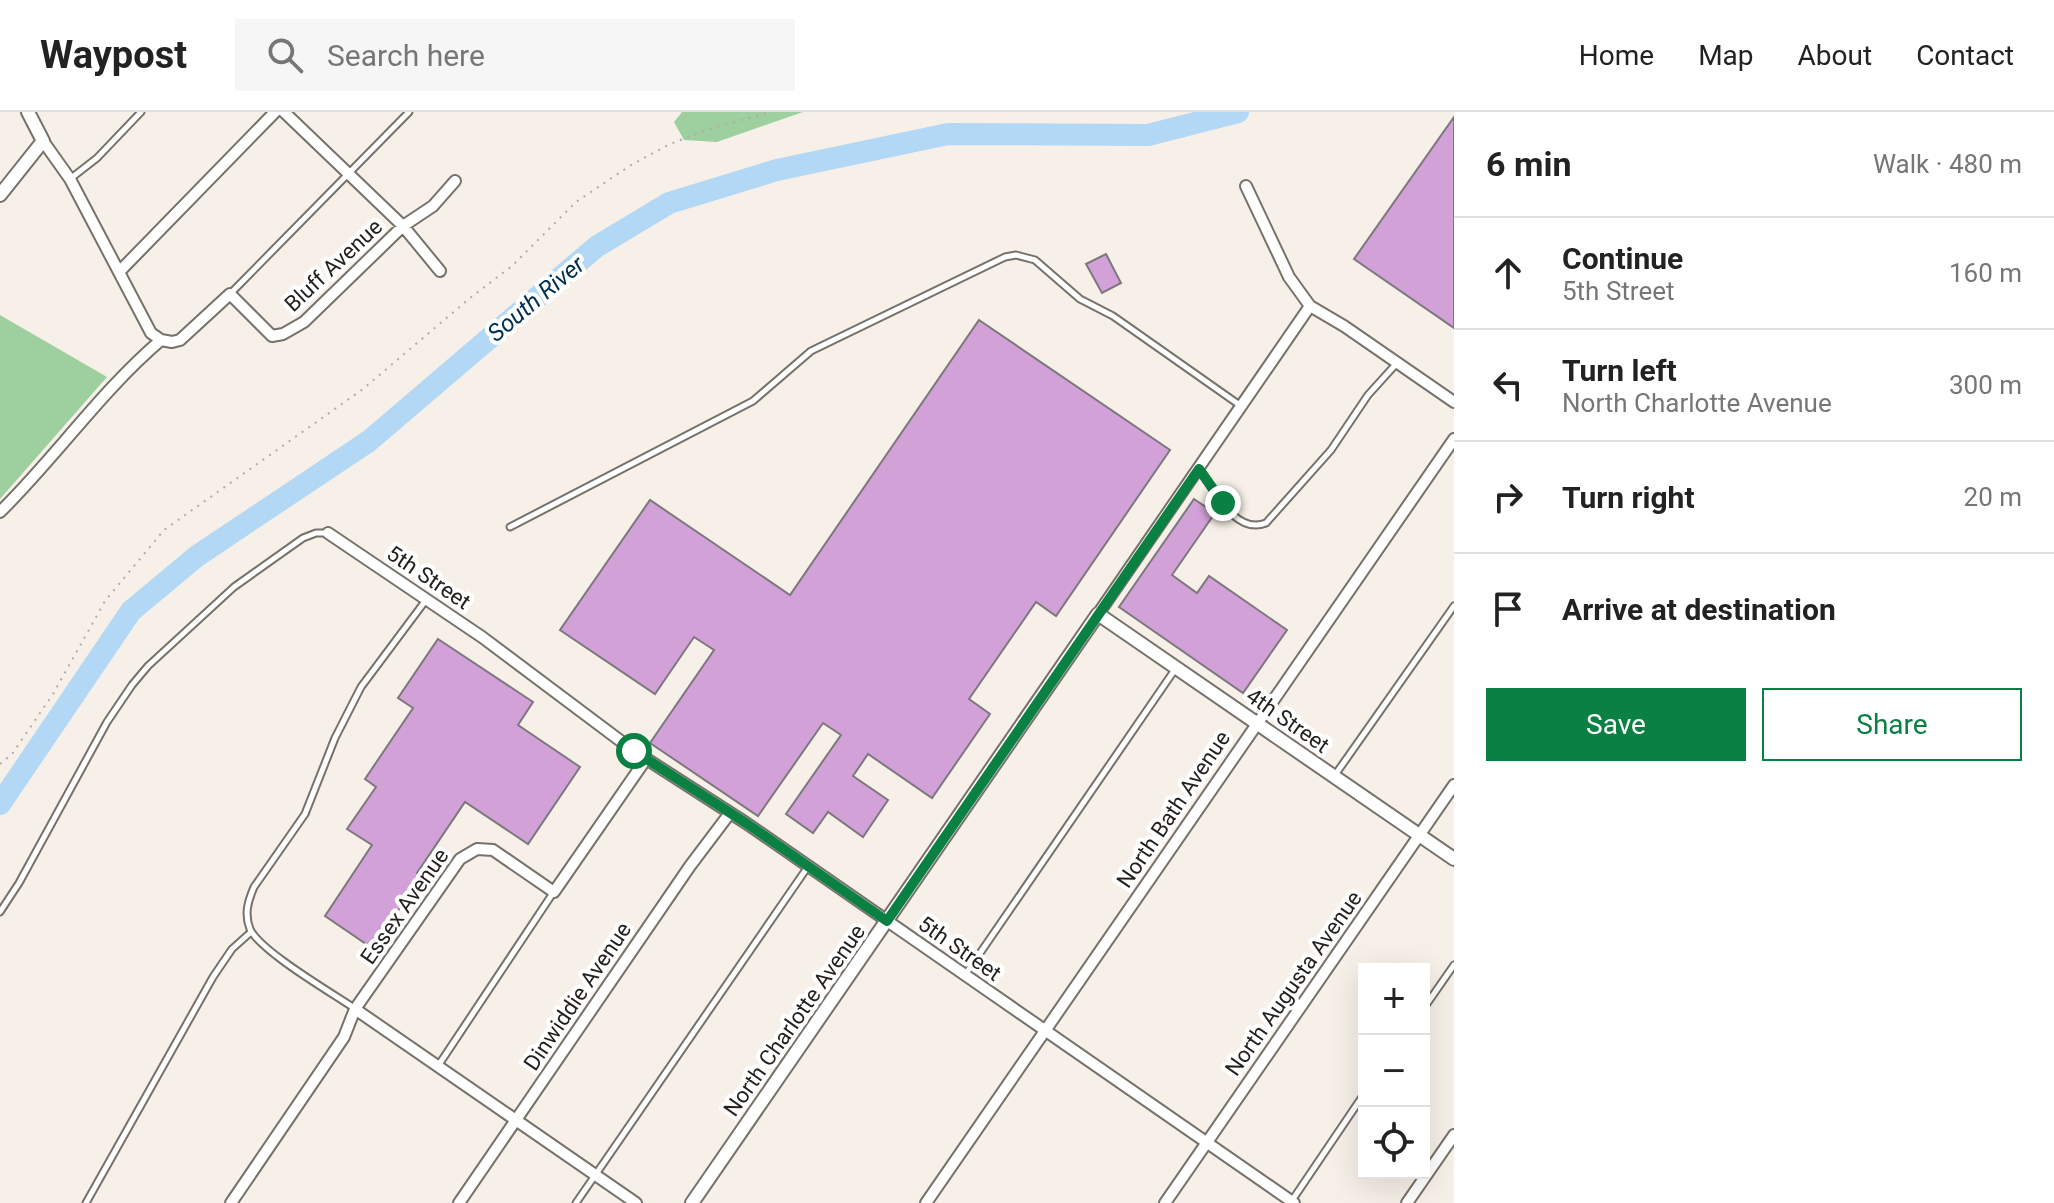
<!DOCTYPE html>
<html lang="en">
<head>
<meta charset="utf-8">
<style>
	body { margin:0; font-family:Roboto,sans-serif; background:#f6f6f6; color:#222 }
	.controls { position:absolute; right:24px; bottom:24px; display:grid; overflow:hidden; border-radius:0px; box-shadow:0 8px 32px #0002 }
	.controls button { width:72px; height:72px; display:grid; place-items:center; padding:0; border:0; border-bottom:2px solid #e0e0e0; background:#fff; color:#222; font:40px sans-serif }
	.stop { position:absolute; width:24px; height:24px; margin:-18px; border:6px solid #0b8043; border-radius:50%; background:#fff }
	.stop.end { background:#0b8043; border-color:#fff; box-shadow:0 2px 8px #0008 }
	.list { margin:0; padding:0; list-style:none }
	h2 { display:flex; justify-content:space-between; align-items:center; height:104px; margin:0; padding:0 32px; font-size:34px }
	h2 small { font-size:26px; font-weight:400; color:#767676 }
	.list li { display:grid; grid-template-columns:52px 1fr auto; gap:24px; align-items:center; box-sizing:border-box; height:112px; padding:0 32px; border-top:2px solid #e0e0e0 }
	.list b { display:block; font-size:30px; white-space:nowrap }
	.list p { margin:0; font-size:26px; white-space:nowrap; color:#767676 }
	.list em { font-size:26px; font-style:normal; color:#767676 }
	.actions { display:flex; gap:16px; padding:24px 32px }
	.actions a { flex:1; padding:18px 0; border:2px solid #0b8043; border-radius:0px; text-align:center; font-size:28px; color:#0b8043 }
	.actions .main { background:#0b8043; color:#fff }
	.icon { flex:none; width:44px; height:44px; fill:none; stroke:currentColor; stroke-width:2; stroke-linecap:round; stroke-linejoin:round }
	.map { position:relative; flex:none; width:1454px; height:1091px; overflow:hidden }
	header { display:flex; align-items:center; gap:48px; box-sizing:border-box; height:112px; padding:0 40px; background:#fff; border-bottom:2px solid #e0e0e0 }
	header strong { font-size:38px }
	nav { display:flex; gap:44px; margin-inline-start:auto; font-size:28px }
	.search { width:560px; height:72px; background:#f6f6f6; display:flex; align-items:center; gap:20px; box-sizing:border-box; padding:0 28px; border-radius:0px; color:#767676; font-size:30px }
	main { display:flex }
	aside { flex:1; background:#fff }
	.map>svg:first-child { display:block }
	.green { fill:#9ed09f }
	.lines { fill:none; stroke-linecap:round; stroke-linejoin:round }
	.river { stroke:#b3d8f5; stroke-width:22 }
	.building { fill:#d2a1d8; stroke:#7d777e; stroke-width:2 }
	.service-casing { stroke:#76716a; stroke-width:9 }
	.minor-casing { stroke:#76716a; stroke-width:14 }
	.tertiary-casing { stroke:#76716a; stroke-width:16 }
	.path { stroke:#b0aba4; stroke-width:2; stroke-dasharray:2 6; stroke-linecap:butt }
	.service { stroke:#fff; stroke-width:5 }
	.minor { stroke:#fff; stroke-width:10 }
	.tertiary { stroke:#fff; stroke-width:12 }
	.route { stroke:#0b8043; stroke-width:10 }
	.labels { text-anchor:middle; stroke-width:8; stroke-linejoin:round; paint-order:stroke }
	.street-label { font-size:22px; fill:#221f1c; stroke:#fff }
	.water-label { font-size:24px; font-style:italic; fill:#00304f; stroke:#fff }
</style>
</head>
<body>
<header>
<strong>Waypost</strong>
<div class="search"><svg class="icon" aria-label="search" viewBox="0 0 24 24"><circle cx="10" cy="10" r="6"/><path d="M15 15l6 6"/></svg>Search here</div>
<nav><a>Home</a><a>Map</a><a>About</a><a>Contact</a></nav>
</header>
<main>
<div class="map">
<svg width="1454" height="1091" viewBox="0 0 1454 1091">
	<rect width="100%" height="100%" fill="#f7f0e8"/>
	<!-- green -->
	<path class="green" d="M682 0H803L717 30 684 28 674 10Z
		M0 203 107 265 0 387Z"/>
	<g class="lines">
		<!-- river -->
		<path class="river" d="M0 692 131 499 197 444 369 329 596 135 669 91 777 58 948 22 1148 23 1238 0"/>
	</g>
	<!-- building -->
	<path class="building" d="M1454 5V216L1354 147Z
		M1106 142 1121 171 1102 181 1086 152Z
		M979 208 1170 338 1056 504 1036 490 969 587 990 602 932 686 868 642 853 664 888 688 863 725 828 700 813 721 786 702 841 623 823 611 758 704 650 631 714 538 694 525 655 582 560 518 650 388 790 483Z
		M1194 387 1215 401 1172 463 1197 481 1209 464 1287 518 1243 581 1119 495Z
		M438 527 533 590 518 613 580 655 528 732 465 690 417 761 422 764 372 836 325 804 372 733 347 717 376 675 365 667 413 596 398 586Z"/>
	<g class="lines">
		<!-- service casing -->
		<g class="service-casing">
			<path id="service" d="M70 67 97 46 141 0
				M231 181 409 0
				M1199 357C1215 379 1235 423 1266 411L1331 338 1368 283 1397 251
				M510 415 753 289 811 239 1005 145 1016 143 1035 148 1080 187 1113 204 1241 294
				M1335 663 1454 494
				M0 800 19 771 107 610 132 573 148 554 234 475 303 426 316 421H327
				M965 863 1176 556
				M354 896C332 881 260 839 250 817 244 802 248 789 254 775L305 702 335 626 361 575 426 488
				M1424 896 1454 853
				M438 954 553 781
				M1291 1090 1364 982
				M86 1091 213 865 232 837 251 820
				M576 1091 807 756"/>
		</g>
		<!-- minor casing -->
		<g class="minor-casing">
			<path id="minor" d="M284 0 403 114 440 159
				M43 29 70 67 151 221 161 228
				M1246 74 1289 165 1310 194 1344 214 1454 290
				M119 160 275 0
				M161 228 172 230 180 228 230 182 272 224 283 222 304 210 403 114 433 94 455 69
				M0 400C56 345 101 279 161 228
				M328 421 482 525 634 639 746 711 1294 1091
				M1098 502 1310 194
				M355 897 636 1091
				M231 1091 344 925 355 897 460 747 477 737 493 738 554 780 646 647
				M459 1091 690 754 730 701
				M926 1091 1454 327
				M1165 1091 1454 673
				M1407 1091 1454 1023"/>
		</g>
		<!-- tertiary casing -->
		<g class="tertiary-casing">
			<path id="tertiary" d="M0 83 43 29 28 0
				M692 1091 1098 502 1454 747"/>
		</g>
		<!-- path -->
		<path class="path" d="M0 652 12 642 53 582 105 489 164 418 363 277 470 186 512 154 576 90 631 53 670 32 709 17 771 0"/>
		<!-- service -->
		<use href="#service" class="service"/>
		<!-- minor -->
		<use href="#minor" class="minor"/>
		<!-- tertiary -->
		<use href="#tertiary" class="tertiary"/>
	</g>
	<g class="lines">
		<!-- route -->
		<path class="route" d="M634 639 746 711 887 809 1199 357 1223 391"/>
	</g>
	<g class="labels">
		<!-- street labels -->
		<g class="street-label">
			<text transform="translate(333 153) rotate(-43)" y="8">Bluff Avenue</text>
			<text transform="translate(429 465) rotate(34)" y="8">5th Street</text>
			<text transform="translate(1288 608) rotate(35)" y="8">4th Street</text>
			<text transform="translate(1173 697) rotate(-56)" y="8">North Bath Avenue</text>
			<text transform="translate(404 794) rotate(-55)" y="8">Essex Avenue</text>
			<text transform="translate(960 836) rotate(35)" y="8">5th Street</text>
			<text transform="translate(1293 871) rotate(-55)" y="8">North Augusta Avenue</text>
			<text transform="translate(577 884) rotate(-56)" y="8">Dinwiddie Avenue</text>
			<text transform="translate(794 908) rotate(-55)" y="8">North Charlotte Avenue</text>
		</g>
		<!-- water labels -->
		<g class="water-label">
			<text transform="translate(536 187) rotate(-40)" y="8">South River</text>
		</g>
	</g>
</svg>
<div class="controls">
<button>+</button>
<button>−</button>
<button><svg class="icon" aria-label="locate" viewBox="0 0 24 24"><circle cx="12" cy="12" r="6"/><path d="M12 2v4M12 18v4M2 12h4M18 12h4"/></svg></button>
</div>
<div class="stop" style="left:634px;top:639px"></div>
<div class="stop end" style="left:1223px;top:391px"></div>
</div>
<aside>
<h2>6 min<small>Walk · 480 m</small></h2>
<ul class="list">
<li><svg class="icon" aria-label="ahead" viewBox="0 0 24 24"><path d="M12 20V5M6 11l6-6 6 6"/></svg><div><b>Continue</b><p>5th Street</p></div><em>160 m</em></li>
<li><svg class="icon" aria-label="left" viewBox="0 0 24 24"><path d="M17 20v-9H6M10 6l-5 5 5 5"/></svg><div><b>Turn left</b><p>North Charlotte Avenue</p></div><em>300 m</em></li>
<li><svg class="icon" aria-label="right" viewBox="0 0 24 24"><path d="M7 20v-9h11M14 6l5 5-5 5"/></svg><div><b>Turn right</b></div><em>20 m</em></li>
<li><svg class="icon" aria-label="arrive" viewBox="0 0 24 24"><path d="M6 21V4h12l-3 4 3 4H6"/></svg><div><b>Arrive at destination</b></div></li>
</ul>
<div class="actions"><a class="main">Save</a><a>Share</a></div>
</aside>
</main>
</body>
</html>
